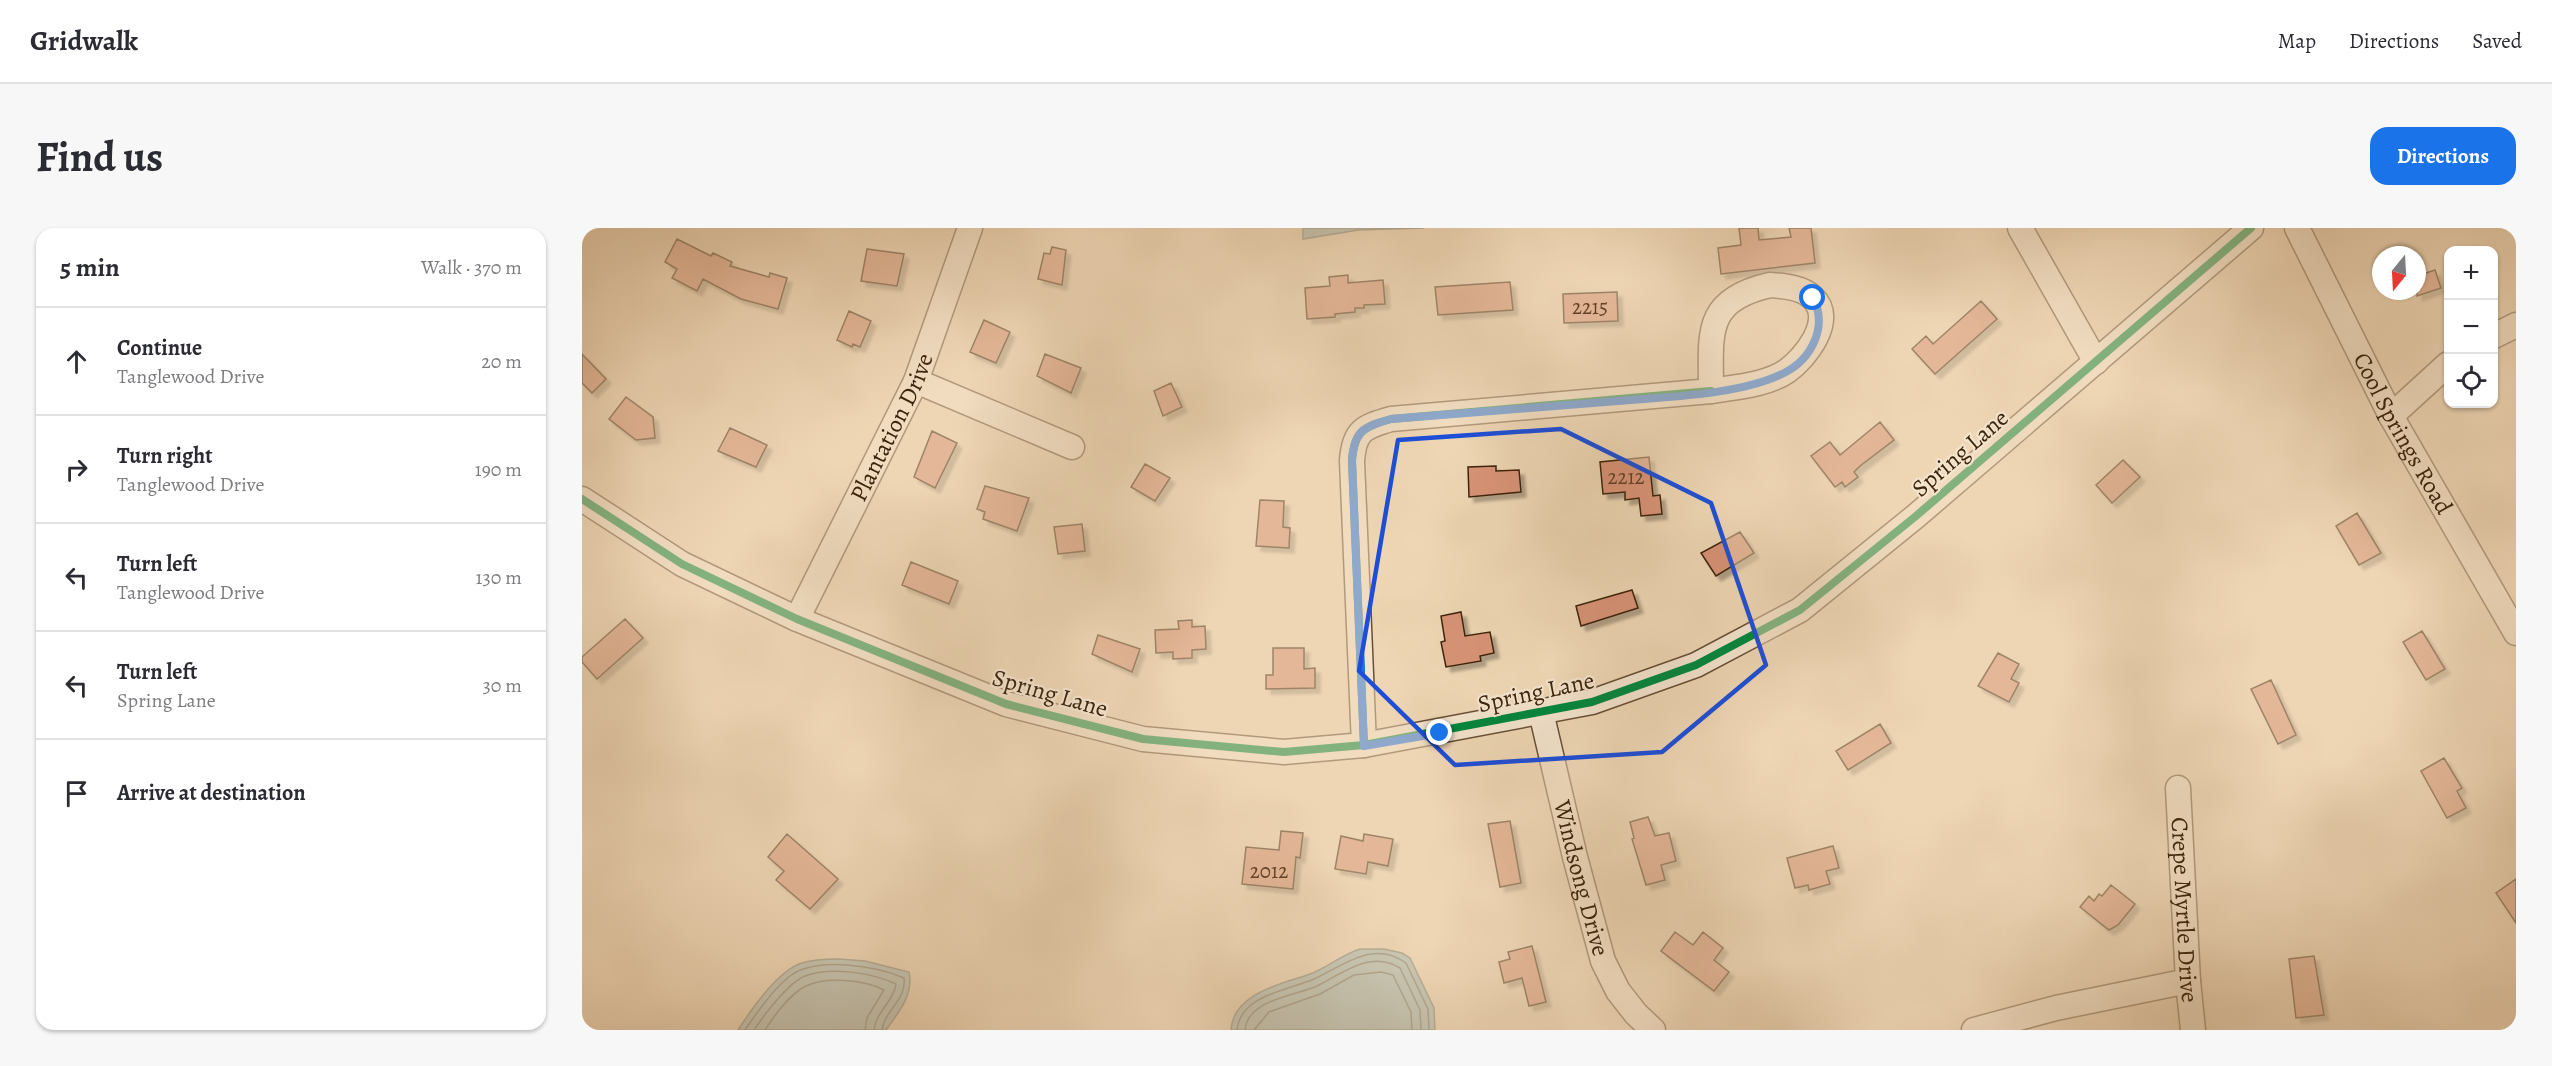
<!DOCTYPE html>
<html lang="en">
<head>
<meta charset="utf-8">
<style>
	body { margin:0; font-family:Alegreya,serif; background:#f7f7f7; color:#2b2b33 }
	.controls { position:absolute; right:18px; top:18px; display:grid; overflow:hidden; border-radius:12px; box-shadow:0 2px 4px #0004 }
	.controls button { width:54px; height:54px; display:grid; place-items:center; padding:0; border:0; border-bottom:2px solid #e1e1e2; background:#fff; color:#2b2b33; font:30px sans-serif }
	.compass { position:absolute; left:1790px; top:18px; width:54px; height:54px; border-radius:50%; background:#fff; box-shadow:0 2px 4px #0004; rotate:198deg }
	.stop { position:absolute; width:18px; height:18px; margin:-14px; border:4px solid #1a73e8; border-radius:50%; background:#fff }
	.stop.end { background:#1a73e8; border-color:#fff; box-shadow:0 2px 6px #0008 }
	.list { margin:0; padding:0; list-style:none }
	h2 { display:flex; justify-content:space-between; align-items:center; height:78px; margin:0; padding:0 24px; font-size:26px }
	h2 small { font-size:20px; font-weight:400; color:#7c7c81 }
	.list li { display:grid; grid-template-columns:39px 1fr auto; gap:18px; align-items:center; box-sizing:border-box; height:108px; padding:0 24px; border-top:2px solid #e1e1e2 }
	.list b { display:block; font-size:22px; white-space:nowrap }
	.list p { margin:0; font-size:20px; white-space:nowrap; color:#7c7c81 }
	.list em { font-size:20px; font-style:normal; color:#7c7c81 }
	.icon { flex:none; width:33px; height:33px; fill:none; stroke:currentColor; stroke-width:2; stroke-linecap:round; stroke-linejoin:round }
	.map { position:relative; flex:none; width:1934px; height:802px; overflow:hidden; border-radius:18px }
	header { display:flex; align-items:center; gap:36px; box-sizing:border-box; height:84px; padding:0 30px; background:#fff; border-bottom:2px solid #e1e1e2 }
	header strong { font-size:28px }
	nav { display:flex; gap:33px; margin-inline-start:auto; font-size:21px }
	.intro { display:flex; align-items:center; justify-content:space-between; box-sizing:border-box; height:144px; padding:0 36px }
	h1 { margin:0; font-size:42px }
	.button { padding:15px 27px; border-radius:18px; background:#1a73e8; color:#fff; font-size:21px; font-weight:700 }
	main { display:flex; gap:36px; padding:0 36px }
	aside { flex:1; background:#fff; border-radius:18px; box-shadow:0 2px 4px #0004 }
	.map>svg:first-child { display:block }
	.water { fill:#9bb7b4; stroke:#757c71; stroke-width:1.5 }
	.lines { fill:none; stroke-linecap:round; stroke-linejoin:round }
	.shore { stroke:#6c6e60; stroke-width:1.5 }
	.building { fill:#d89377; stroke:#3c240c; stroke-width:1.5; filter:url(#shadow) }
	.minor-casing { stroke:#685036; stroke-width:27 }
	.minor { stroke:#f4e4ce; stroke-width:24 }
	.cycleway-casing { stroke:#f4e4ce; stroke-width:11 }
	.cycleway { stroke:#00873e; stroke-width:8 }
	.route { stroke:#1a73e8; stroke-width:8 }
	.marked { fill:none; stroke:#1d4ed8; stroke-width:4.5; stroke-linejoin:round }
	.labels { text-anchor:middle; stroke-width:4.5; stroke-linejoin:round; paint-order:stroke }
	.number-label { font-size:21px; fill:#634027 }
	.street-label { font-size:24px; fill:#3c240c; stroke:#f4e4ce }
</style>
</head>
<body>
<header>
<strong>Gridwalk</strong>
<nav><a>Map</a><a>Directions</a><a>Saved</a></nav>
</header>
<div class="intro"><h1>Find us</h1><a class="button">Directions</a></div>
<main>
<aside>
<h2>5 min<small>Walk · 370 m</small></h2>
<ul class="list">
<li><svg class="icon" aria-label="ahead" viewBox="0 0 24 24"><path d="M12 20V5M6 11l6-6 6 6"/></svg><div><b>Continue</b><p>Tanglewood Drive</p></div><em>20 m</em></li>
<li><svg class="icon" aria-label="right" viewBox="0 0 24 24"><path d="M7 20v-9h11M14 6l5 5-5 5"/></svg><div><b>Turn right</b><p>Tanglewood Drive</p></div><em>190 m</em></li>
<li><svg class="icon" aria-label="left" viewBox="0 0 24 24"><path d="M17 20v-9H6M10 6l-5 5 5 5"/></svg><div><b>Turn left</b><p>Tanglewood Drive</p></div><em>130 m</em></li>
<li><svg class="icon" aria-label="left" viewBox="0 0 24 24"><path d="M17 20v-9H6M10 6l-5 5 5 5"/></svg><div><b>Turn left</b><p>Spring Lane</p></div><em>30 m</em></li>
<li><svg class="icon" aria-label="arrive" viewBox="0 0 24 24"><path d="M6 21V4h12l-3 4 3 4H6"/></svg><div><b>Arrive at destination</b></div></li>
</ul>
</aside>
<div class="map">
<svg width="1934" height="802" viewBox="0 0 1934 802">
	<defs>
		<filter id="shadow"><feDropShadow dx="5" dy="5" stdDeviation="1.5" flood-color="#0004"/></filter>
	</defs>
	<rect width="100%" height="100%" fill="#eed6b4"/>
	<filter id="stains"><feTurbulence type="fractalNoise" baseFrequency=".00333" numOctaves="4"/><feColorMatrix values="0 0 0 0 .2 0 0 0 0 .09 0 0 0 0 .02 0 0 0 .5 -.17"/></filter>
	<radialGradient id="worn" r=".72"><stop offset=".6" stop-color="#630" stop-opacity="0"/><stop offset="1" stop-color="#630" stop-opacity=".3"/></radialGradient>
	<!-- water -->
	<path class="water" d="M721 0H842L776 2 721 11Z
		M778 721H802L820 725 828 730 852 780 853 802H649C651 765 700 756 728 746 745 740 759 727 778 721Z
		M257 731 283 733 327 744C332 767 316 785 304 802H156C169 782 196 742 220 735 232 731 245 731 257 731Z"/>
	<g class="lines">
		<!-- shore -->
		<path class="shore" d="M163 802C175 784 191 761 208 748 235 728 294 738 322 750 325 772 302 783 300 802
			M172 802C182 787 206 755 223 748 248 738 291 745 314 756 312 773 293 785 292 802
			M183 802C192 788 209 765 224 758 244 748 283 752 302 762L285 790 283 802
			M655 802C658 767 707 762 732 751 761 738 791 711 824 735L846 781 847 802
			M663 802C666 771 713 768 735 758 760 746 788 721 818 740L838 782 839 802
			M672 802 687 784 738 766 772 747 799 744 811 747 829 784 830 802"/>
	</g>
	<!-- building -->
	<path class="building" d="M1157 0H1176L1177 12 1209 9 1207 0H1229L1233 35 1139 46 1136 20 1159 17Z
		M95 11 129 28 131 25 150 34 148 38 187 49 188 45 205 50 196 81 159 71 121 51 115 63 90 50 95 41 83 34Z
		M470 19 484 22 480 57 456 51 462 25 468 26Z
		M285 21 322 26 315 58 279 53Z
		M1853 42 1859 60 1835 68V48Z
		M766 47V55L801 52 803 76 782 77V80H773V84L753 86V89L725 91 723 60 748 58 747 49Z
		M928 54 931 82 856 87 853 59Z
		M1035 64 1036 93 982 95 981 66Z
		M1399 73 1415 91 1353 146 1330 121 1344 108 1351 116Z
		M267 83 289 93 278 119 271 116 270 119 255 112Z
		M402 92 428 104 414 135 388 124Z
		M0 126 24 151 10 165 0 155Z
		M463 126 499 140 489 165 455 148Z
		M589 155 600 179 581 188 572 163Z
		M44 169 71 189 73 210 54 212 27 191Z
		M1298 194 1312 212 1278 238 1272 244 1276 249 1263 259 1260 254 1253 259 1229 228 1248 214 1258 227Z
		M148 200 185 217 174 239 136 223Z
		M350 203 375 215 353 260 332 249Z
		M1067 229 1071 268 1078 267 1080 286 1059 288 1057 270 1043 272V264L1021 266 1018 234Z
		M1541 232 1558 249 1530 275 1514 257Z
		M563 236 588 250 573 273 549 259Z
		M914 238V243L937 242 939 264 887 269 886 239Z
		M403 258 447 270 435 303 401 291 403 284 395 281Z
		M678 272 702 273 701 299 708 300 707 320 674 318Z
		M1775 285 1799 325 1777 337 1754 298Z
		M500 296 503 323 476 326 472 299Z
		M1158 304 1172 325 1134 348 1119 325Z
		M329 334 376 353 367 376 320 357Z
		M1050 362 1056 380 999 398 994 378Z
		M879 384 883 408 908 404 912 425 898 428 899 433 864 439 859 414 863 413 859 388Z
		M43 391 61 410 15 451 0 434V429Z
		M610 392V399L623 398 624 421 610 422V430L591 431V424L574 425 573 402 597 401 596 393Z
		M1840 403 1863 441 1844 452 1821 414Z
		M516 407 558 421 550 444 510 426Z
		M691 420H722V441L733 440V460L684 461V447H691Z
		M1416 425 1437 436 1429 451 1437 455 1427 474 1396 458Z
		M1689 452 1714 507 1696 516 1669 461Z
		M1298 496 1309 515 1266 542 1254 523Z
		M1862 530 1880 560 1875 563 1884 580 1865 590 1839 543Z
		M1066 589 1073 608 1087 605 1094 633 1079 637 1083 652 1064 657 1050 611 1052 610 1048 594Z
		M928 593 939 655 918 659 906 596Z
		M699 603 721 605 718 630 714 629 711 661 660 656 664 619 697 622Z
		M205 606 256 651 228 681 194 652 202 643 186 629Z
		M782 606 811 611 806 638 786 634 784 646 753 641 759 608 781 613Z
		M1251 618 1257 640 1244 643 1248 656 1227 662 1226 657 1213 660 1205 630Z
		M1934 651V695L1914 665Z
		M1529 657 1553 676 1536 697 1527 702 1498 679 1507 668 1512 673 1517 666 1520 668Z
		M1093 704 1111 717 1121 704 1141 720 1132 732 1147 744 1132 763 1079 723Z
		M950 718 964 774 947 778 940 750 922 755 917 734 928 731 926 724Z
		M1732 728 1742 787 1714 790 1707 731Z"/>
	<g class="lines">
		<!-- minor casing -->
		<g class="minor-casing">
			<g id="minor">
				<path d="M1438 0 1514 134"/>
				<path id="s1" d="M1715 0 1809 188 1934 405"/>
				<path d="M1188 57C1201 58 1220 59 1231 70 1254 92 1223 130 1205 143 1185 157 1153 159 1129 163 1129 106 1121 72 1188 57Z"/>
				<path d="M1912 108 1934 97"/>
				<path d="M334 153 490 219"/>
				<path d="M1809 188 1866 136"/>
				<path d="M0 271 100 336 215 391 424 476 561 511 702 524 782 517 1010 474 1114 437 1218 382 1334 288 1669 0"/>
				<path id="s2" d="M215 391 334 153 388 0"/>
				<path id="s3" d="M959 484 993 629 1021 733 1036 763 1054 786 1071 802"/>
				<path d="M782 517 770 233C772 203 781 199 809 191L1129 163"/>
				<path id="s4" d="M1596 560 1606 753 1611 802"/>
				<path d="M1392 802 1474 780 1606 753"/>
			</g>
		</g>
		<!-- minor -->
		<use href="#minor" class="minor"/>
		<!-- cycleway casing -->
		<g class="cycleway-casing">
			<path id="cycleway" d="M0 271 100 336 215 391 424 476 561 511 702 524 782 517 1010 474 1114 437 1218 382 1334 288 1669 0
				M782 517 770 233C772 203 781 199 809 191L1129 163"/>
		</g>
		<!-- cycleway -->
		<use href="#cycleway" class="cycleway"/>
	</g>
	<g class="lines">
		<!-- route -->
		<path class="route" d="M858 505 782 518 770 233C772 203 781 199 809 191 885 185 960 179 1036 173 1084 169 1159 167 1202 145 1230 131 1246 98 1231 70"/>
	</g>
	<!-- marked area -->
	<path d="M0 0H1934V802H0ZM979 201 1129 275 1184 437 1080 524 873 537 777 443 816 212Z" fill="#eed6b4" fill-opacity=".55" fill-rule="evenodd"/>
	<path class="marked" d="M979 201 1129 275 1184 437 1080 524 873 537 777 443 816 212Z"/>
	<g class="labels">
		<!-- number labels -->
		<g class="number-label">
			<text x="1008" y="86">2215</text>
			<text x="1044" y="256">2212</text>
			<text x="687" y="650">2012</text>
		</g>
		<!-- street labels -->
		<g class="street-label">
			<text dy="8" stroke="none"><textPath href="#s2" startOffset="214">Plantation Drive</textPath></text>
			<text dy="8" stroke="none"><textPath href="#s1" startOffset="231">Cool Springs Road</textPath></text>
			<text transform="translate(1378 225) rotate(-41)" y="8">Spring Lane</text>
			<text transform="translate(954 464) rotate(-12)" y="8">Spring Lane</text>
			<text transform="translate(468 465) rotate(16)" y="8">Spring Lane</text>
			<text dy="8" stroke="none"><textPath href="#s3" startOffset="171">Windsong Drive</textPath></text>
			<text dy="8" stroke="none"><textPath href="#s4" startOffset="122">Crepe Myrtle Drive</textPath></text>
		</g>
	</g>
	<rect width="100%" height="100%" filter="url(#stains)"/>
	<rect width="100%" height="100%" fill="url(#worn)"/>
</svg>
<div class="controls">
<button>+</button>
<button>−</button>
<button><svg class="icon" aria-label="locate" viewBox="0 0 24 24"><circle cx="12" cy="12" r="6"/><path d="M12 2v4M12 18v4M2 12h4M18 12h4"/></svg></button>
</div>
<svg class="compass" viewBox="-18 -18 36 36"><path d="M0-13l5 13h-10z" fill="#e53935"/><path d="M0 13l5-13h-10z" fill="#7c7c81"/></svg>
<div class="stop" style="left:1231px;top:70px"></div>
<div class="stop end" style="left:858px;top:505px"></div>
</div>
</main>
</body>
</html>
